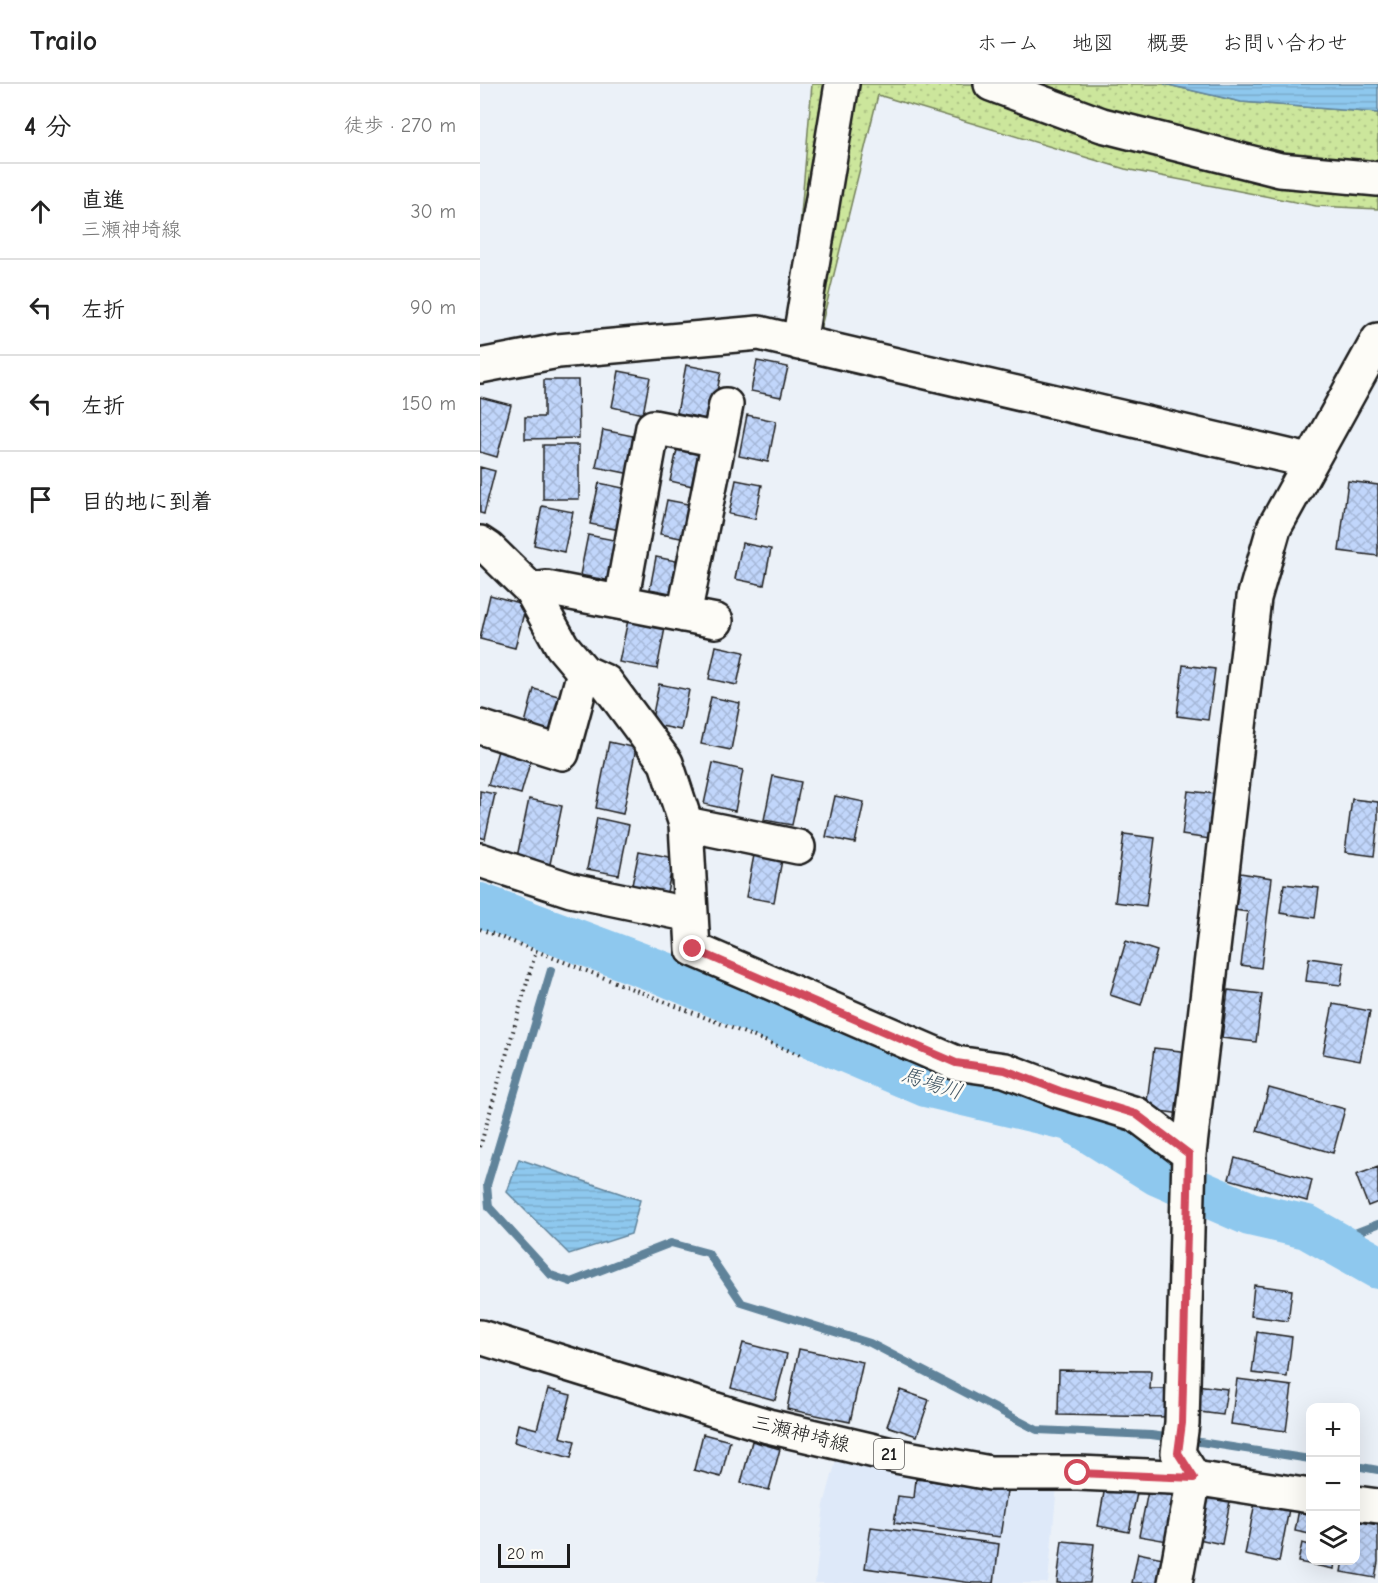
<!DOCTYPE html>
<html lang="ja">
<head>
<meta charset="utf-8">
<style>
	body { margin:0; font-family:"Comic Neue","Klee One",sans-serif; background:#f2f2f2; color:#222 }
	.controls { position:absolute; right:18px; bottom:18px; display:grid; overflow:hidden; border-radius:12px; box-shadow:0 6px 24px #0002 }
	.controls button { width:54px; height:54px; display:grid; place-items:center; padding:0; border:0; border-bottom:2px solid #e0e0e0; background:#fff; color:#222; font:30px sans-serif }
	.scale { position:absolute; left:18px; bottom:15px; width:72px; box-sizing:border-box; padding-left:6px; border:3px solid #1c1c1c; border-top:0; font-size:16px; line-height:21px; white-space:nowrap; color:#1c1c1c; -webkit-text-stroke:4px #fdfcf7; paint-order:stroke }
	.stop { position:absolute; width:18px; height:18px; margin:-14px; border:4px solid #d1495b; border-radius:50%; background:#fff }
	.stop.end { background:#d1495b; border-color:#fff; box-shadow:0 2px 6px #0008 }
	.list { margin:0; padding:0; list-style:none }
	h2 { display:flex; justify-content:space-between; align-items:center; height:78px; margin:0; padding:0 24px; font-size:26px }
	h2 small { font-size:20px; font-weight:400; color:#767676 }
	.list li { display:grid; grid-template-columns:39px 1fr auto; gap:18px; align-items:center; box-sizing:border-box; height:96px; padding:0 24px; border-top:2px solid #e0e0e0 }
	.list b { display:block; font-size:22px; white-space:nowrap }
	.list p { margin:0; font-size:20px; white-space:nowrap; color:#767676 }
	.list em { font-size:20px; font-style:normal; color:#767676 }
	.icon { flex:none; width:33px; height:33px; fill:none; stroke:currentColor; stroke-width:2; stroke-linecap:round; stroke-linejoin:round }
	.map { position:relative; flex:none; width:898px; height:1499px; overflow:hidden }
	header { display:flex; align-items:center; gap:36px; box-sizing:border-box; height:84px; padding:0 30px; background:#fff; border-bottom:2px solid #e0e0e0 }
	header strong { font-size:28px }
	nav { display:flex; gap:33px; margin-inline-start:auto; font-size:21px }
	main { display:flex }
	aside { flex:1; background:#fff }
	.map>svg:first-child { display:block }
	.built { fill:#dee9f9 }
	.grass { fill:url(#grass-dots); stroke:#74815c; stroke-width:1.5 }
	.water { fill:url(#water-rules); stroke:#60839a; stroke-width:1.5 }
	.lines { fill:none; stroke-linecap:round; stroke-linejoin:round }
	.stream { stroke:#60839a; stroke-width:8 }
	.river { stroke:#8ec8ee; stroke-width:44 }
	.building { fill:url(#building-cross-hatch); stroke:#1c1c1c; stroke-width:1.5 }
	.minor-casing { stroke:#1c1c1c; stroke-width:38 }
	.major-casing { stroke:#1c1c1c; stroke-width:38 }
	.path { stroke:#1c1c1c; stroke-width:4; stroke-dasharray:1.5 4.5; stroke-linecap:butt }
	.minor { stroke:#fdfcf7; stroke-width:33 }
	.major { stroke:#fdfcf7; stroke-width:33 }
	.route { stroke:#d1495b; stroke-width:8 }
	.labels { text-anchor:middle; stroke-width:5; stroke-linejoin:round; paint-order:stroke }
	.shield { fill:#fdfcf7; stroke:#605f5e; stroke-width:1.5 }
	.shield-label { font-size:18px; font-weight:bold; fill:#1c1c1c }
	.street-label { font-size:20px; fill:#1c1c1c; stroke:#fdfcf7 }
	.water-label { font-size:21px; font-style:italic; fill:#445866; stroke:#fdfcf7 }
</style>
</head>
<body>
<header>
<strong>Trailo</strong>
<nav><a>ホーム</a><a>地図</a><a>概要</a><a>お問い合わせ</a></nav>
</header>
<main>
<aside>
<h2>4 分<small>徒歩 · 270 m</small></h2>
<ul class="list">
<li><svg class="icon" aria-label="ahead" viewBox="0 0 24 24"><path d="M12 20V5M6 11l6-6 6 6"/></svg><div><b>直進</b><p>三瀬神埼線</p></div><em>30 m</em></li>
<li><svg class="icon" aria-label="left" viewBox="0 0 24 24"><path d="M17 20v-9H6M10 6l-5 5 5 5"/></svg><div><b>左折</b></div><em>90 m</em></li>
<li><svg class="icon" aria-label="left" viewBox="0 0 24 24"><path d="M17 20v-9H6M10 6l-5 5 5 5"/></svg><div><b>左折</b></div><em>150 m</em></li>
<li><svg class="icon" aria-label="arrive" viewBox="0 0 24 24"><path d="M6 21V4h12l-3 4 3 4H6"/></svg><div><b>目的地に到着</b></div></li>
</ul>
</aside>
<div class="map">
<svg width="898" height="1499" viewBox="0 0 898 1499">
	<defs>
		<pattern id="grass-dots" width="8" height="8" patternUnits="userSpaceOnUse" patternTransform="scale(1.5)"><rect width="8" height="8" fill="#cce69c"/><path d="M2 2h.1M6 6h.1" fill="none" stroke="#afc586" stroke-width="1.8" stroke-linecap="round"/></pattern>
		<pattern id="water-rules" width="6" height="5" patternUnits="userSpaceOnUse" patternTransform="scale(1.5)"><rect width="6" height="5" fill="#8ec8ee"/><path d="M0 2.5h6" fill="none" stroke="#7aabcc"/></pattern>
		<pattern id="building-cross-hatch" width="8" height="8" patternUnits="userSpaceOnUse" patternTransform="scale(1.5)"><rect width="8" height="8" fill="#c1d6fb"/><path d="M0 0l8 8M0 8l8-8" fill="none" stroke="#a5b7d7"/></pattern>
	</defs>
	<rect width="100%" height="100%" fill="#ebf1f8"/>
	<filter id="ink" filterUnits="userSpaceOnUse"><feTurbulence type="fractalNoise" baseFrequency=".0167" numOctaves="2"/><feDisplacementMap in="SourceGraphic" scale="12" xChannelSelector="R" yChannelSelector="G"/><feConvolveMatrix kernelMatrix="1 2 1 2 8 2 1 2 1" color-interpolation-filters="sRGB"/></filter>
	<g filter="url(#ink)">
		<!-- built -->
		<path class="built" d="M357 1373 577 1401 568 1499H335L344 1421Z"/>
		<!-- grass -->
		<path class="grass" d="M332 0H684L761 18 898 29V125L836 122 645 85 398 11 341 243 312 237Z"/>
		<!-- water -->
		<path class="water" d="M684 0H898V29L761 18Z
			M39 1075 160 1116 151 1150 89 1170 27 1108Z"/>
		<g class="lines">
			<!-- stream -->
			<path class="stream" d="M71 886 7 1101 9 1123 71 1191 91 1198 191 1159 228 1169 262 1219 390 1259 557 1346 671 1351 693 1354
				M827 1143 867 1152 898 1140
				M707 1356 830 1375
				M876 1382 898 1386"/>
			<!-- river -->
			<path class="river" d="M0 821 183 889 446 1001 590 1035 678 1090 770 1130 827 1143 898 1183"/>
		</g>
		<!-- building -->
		<path class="building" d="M277 277 308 283 301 313 271 307Z
			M206 281 241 288 231 336 197 329Z
			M139 287 170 293 163 330 132 323Z
			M64 296H98L99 354 45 355V333H64Z
			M0 313 31 321 17 373 0 368Z
			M267 331 296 337 288 378 259 372Z
			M123 346 158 353 151 390 116 383Z
			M63 361H99V415H63Z
			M197 366 223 371 217 403 190 397Z
			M0 383 15 387 4 430 0 429Z
			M256 396 282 401 275 435 249 430Z
			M868 397 898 401V472L859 467Z
			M119 399 148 405 140 446 110 440Z
			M187 416 213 421 206 455 180 450Z
			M62 422 93 428 84 468 54 461Z
			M108 451 139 457 131 497 100 491Z
			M262 459 291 465 284 501 255 495Z
			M176 473 201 478 195 510 170 505Z
			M10 511 46 521 35 564 0 555Z
			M148 536 185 544 177 585 139 578Z
			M236 562 264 568 257 601 229 595Z
			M703 581 735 585 728 636 697 632Z
			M179 600 209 606 201 646 171 640Z
			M54 605 85 614 75 652 44 643Z
			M231 613 260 619 251 666 221 660Z
			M129 658 156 664 143 730 116 724Z
			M19 663 52 672 41 710 8 701Z
			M233 679 263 686 255 727 224 720Z
			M293 692 321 698 312 741 284 736Z
			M0 707 15 710 5 755 0 753Z
			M708 707 736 710 730 755 702 751Z
			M355 712 384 718 375 759 346 753Z
			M49 715 82 722 70 780 37 773Z
			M872 715 898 718V738L894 772 865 768Z
			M117 734 149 741 139 791 107 785Z
			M644 750 675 754 666 822 635 818Z
			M159 767 194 774 186 813 151 806Z
			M274 771 302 776 294 818 266 813Z
			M760 789 792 794 781 884 761 881 768 828 755 826Z
			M804 800 839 804 835 834 800 829Z
			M646 857 677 867 661 921 630 911Z
			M829 874 864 879 861 901 826 897Z
			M748 906 782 910 776 958 742 954Z
			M853 920 890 927 880 977 843 970Z
			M674 964 709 968 701 1030 666 1025Z
			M789 1004 865 1025 853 1069 777 1047Z
			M755 1074 832 1096 827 1117 749 1095Z
			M898 1083V1118L888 1122 876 1091Z
			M774 1201 812 1206 808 1237 771 1232Z
			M777 1248 812 1253 807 1293 772 1289Z
			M263 1259 307 1270 295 1316 251 1304Z
			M319 1265 383 1278 370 1338 307 1325Z
			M579 1286 671 1287 670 1305H691L690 1333 578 1331Z
			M757 1295 812 1302 806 1347 751 1340Z
			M716 1301 747 1305 743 1331 712 1327Z
			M68 1305 91 1311 80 1353 95 1357 91 1374 34 1358 38 1340 57 1345Z
			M420 1306 449 1316 437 1352 407 1342Z
			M223 1350 250 1357 241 1393 214 1386Z
			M272 1357 300 1365 289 1406 261 1399Z
			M436 1395 527 1407 520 1453 414 1439 418 1412 434 1414Z
			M625 1403 657 1409 649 1448 618 1442Z
			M668 1407 702 1413 693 1458 659 1452Z
			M726 1412 750 1417 742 1460 718 1455Z
			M775 1418 809 1425 799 1478 765 1471Z
			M819 1425 830 1427V1450L815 1447Z
			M876 1437 898 1441V1478L895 1494 861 1488 863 1476H876Z
			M391 1443 519 1460 514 1499H492L385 1484Z
			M582 1457 614 1460 610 1499H577Z
			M822 1459 830 1461V1476H855L854 1485 818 1478Z
			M658 1469 688 1475 684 1499H652Z"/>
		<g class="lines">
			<!-- minor casing -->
			<g class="minor-casing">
				<path id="minor" d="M511 0 622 41 800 86 898 95
					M319 259 362 0
					M0 282 78 267 279 249 829 377
					M0 459 9 465 51 506 82 562 104 588 126 598 186 679 206 740 213 865 476 979 525 986 580 1007 656 1030 709 1070
					M51 506 66 504 236 537
					M141 518 173 343 239 356
					M204 531 246 321
					M0 643 82 669 104 588
					M206 740 318 763
					M0 776 91 806 211 831
					M695 1499 714 1394 698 1369 702 1339 709 1070 774 514 794 444 898 256"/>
			</g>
			<!-- major casing -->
			<g class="major-casing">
				<path id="major" d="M0 1253 288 1342 416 1372 510 1389H598L714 1394 830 1412
					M876 1419 898 1422"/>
			</g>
			<!-- path -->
			<path class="path" d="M0 845 323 972
				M0 1063 56 867"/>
			<!-- minor -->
			<use href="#minor" class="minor"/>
			<!-- major -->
			<use href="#major" class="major"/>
		</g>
	</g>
	<g class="lines" filter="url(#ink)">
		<!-- route -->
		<path class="route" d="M213 865 476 979 525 986 580 1007 656 1030 709 1070 702 1339 698 1369 714 1394 598 1389"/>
	</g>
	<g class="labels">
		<!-- shield labels -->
		<rect class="shield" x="394" y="1355" width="30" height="30" rx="4.5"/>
		<g class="shield-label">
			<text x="409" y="1376">21</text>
		</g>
		<!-- street labels -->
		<g class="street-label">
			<text transform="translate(321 1349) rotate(14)" y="7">三瀬神埼線</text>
		</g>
		<!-- water labels -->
		<g class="water-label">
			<text transform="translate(452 999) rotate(18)" y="7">馬場川</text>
		</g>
	</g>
</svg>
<div class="controls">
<button>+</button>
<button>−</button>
<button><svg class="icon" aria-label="layers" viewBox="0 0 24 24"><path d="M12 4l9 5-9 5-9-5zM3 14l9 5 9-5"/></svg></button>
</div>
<div class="scale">20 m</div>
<div class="stop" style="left:598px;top:1389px"></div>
<div class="stop end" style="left:213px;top:865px"></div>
</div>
</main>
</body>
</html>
